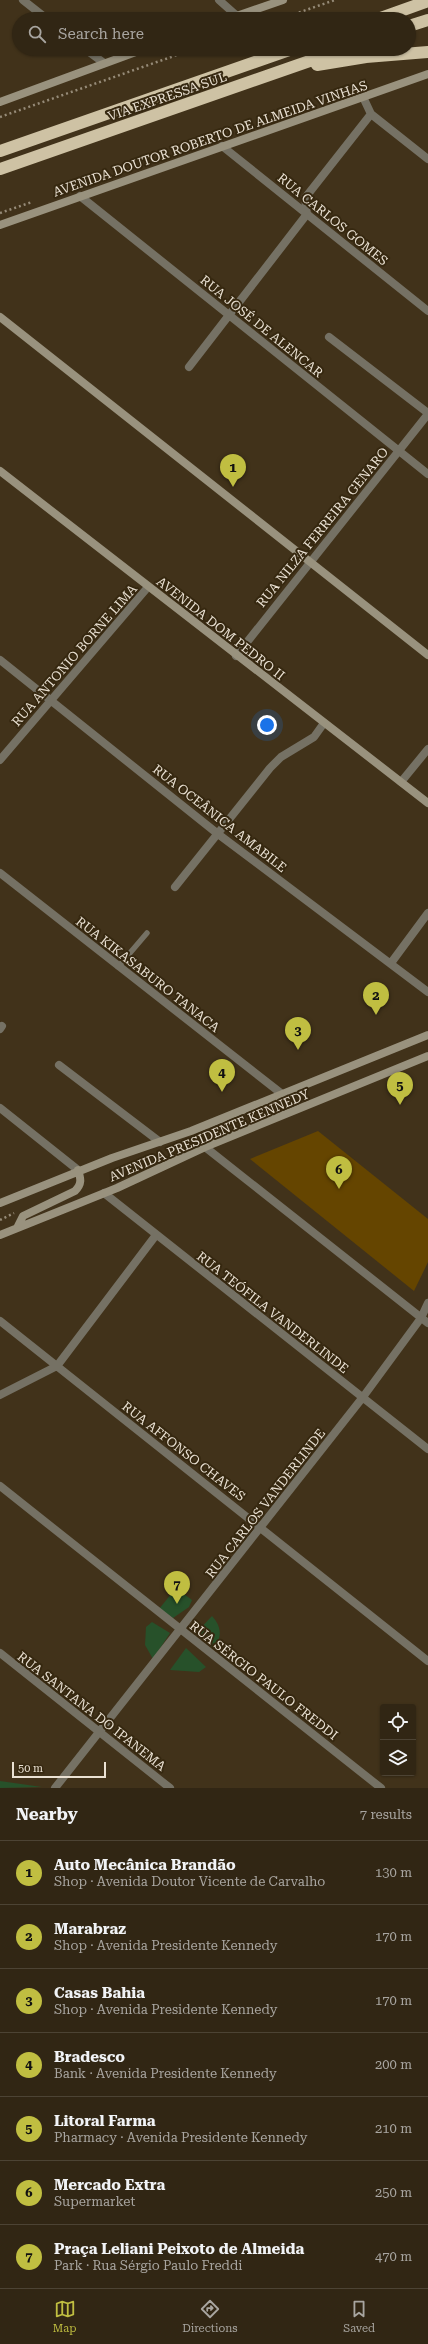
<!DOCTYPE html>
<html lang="en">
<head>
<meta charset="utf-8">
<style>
	body { margin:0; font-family:"Roboto Serif",serif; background:#392e1d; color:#f1f3f6 }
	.controls { position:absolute; right:12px; bottom:12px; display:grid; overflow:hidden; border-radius:4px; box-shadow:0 1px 3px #0004 }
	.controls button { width:36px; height:36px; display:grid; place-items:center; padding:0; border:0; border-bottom:1px solid #4c4334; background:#312614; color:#f1f3f6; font:20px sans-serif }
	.scale { position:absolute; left:12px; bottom:10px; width:94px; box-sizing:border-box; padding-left:4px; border:2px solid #eae1d3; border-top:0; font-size:11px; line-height:14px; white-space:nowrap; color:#eae1d3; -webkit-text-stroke:3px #362810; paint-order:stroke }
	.you { position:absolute; left:267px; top:725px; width:14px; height:14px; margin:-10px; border:3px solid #fff; border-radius:50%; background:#1a73e8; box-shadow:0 0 0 6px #1a73e833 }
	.badge { display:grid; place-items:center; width:26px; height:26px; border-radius:50%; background:#c0be41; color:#111; font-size:13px; font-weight:700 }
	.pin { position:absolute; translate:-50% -33px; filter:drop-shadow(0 1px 2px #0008) }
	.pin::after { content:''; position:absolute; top:21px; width:14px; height:12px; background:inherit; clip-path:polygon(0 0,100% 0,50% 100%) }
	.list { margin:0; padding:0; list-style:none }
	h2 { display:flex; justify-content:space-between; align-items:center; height:52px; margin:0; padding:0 16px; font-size:17px }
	h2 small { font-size:13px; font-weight:400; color:#a8a5a0 }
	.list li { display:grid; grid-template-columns:26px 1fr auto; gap:12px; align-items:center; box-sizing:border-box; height:64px; padding:0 16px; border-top:1px solid #4c4334 }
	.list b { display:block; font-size:15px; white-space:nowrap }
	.list p { margin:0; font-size:13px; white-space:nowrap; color:#a8a5a0 }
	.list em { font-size:13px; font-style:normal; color:#a8a5a0 }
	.icon { flex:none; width:22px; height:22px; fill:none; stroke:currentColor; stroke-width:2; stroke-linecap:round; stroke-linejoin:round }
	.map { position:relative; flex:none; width:428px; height:1788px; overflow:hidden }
	.search { position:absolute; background:#312614; box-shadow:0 1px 3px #0004; left:12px; right:12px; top:12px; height:44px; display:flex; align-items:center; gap:10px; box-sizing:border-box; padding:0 14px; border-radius:22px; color:#a8a5a0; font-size:15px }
	.sheet { height:500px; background:#312614 }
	nav { display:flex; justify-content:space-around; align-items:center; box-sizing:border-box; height:56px; border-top:1px solid #4c4334; background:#312614; font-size:11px; color:#a8a5a0 }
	nav a { display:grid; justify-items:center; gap:2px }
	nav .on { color:#c0be41 }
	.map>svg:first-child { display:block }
	.green { fill:#27512a }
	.building { fill:#654500 }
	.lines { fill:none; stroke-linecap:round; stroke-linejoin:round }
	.path { stroke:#968b78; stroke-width:2.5; stroke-dasharray:2 3; stroke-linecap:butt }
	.lane { stroke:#757164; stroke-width:5.5 }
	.street { stroke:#757164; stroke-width:8 }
	.secondary { stroke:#99927e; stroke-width:8 }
	.highway { stroke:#cec2a4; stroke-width:12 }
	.labels { text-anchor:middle; stroke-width:4; stroke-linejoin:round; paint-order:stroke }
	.street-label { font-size:13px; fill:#eae1d3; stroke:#362810 }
</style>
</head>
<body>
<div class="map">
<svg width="428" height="1788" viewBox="0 0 428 1788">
	<rect width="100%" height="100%" fill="#41321a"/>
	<!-- green -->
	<path class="green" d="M176 1588 192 1600 189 1607 173 1618 159 1609Z
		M212 1616C222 1627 222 1637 214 1649L196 1633Z
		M152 1622 170 1633 153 1659 145 1645 146 1627Z
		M186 1648 206 1667 199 1672 170 1670Z
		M0 1781 42 1787 0 1788Z"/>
	<!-- building -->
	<path class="building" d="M318 1131 428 1219V1262L414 1291 250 1159Z"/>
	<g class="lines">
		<!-- path -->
		<path class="path" d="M280 19 335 0
			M0 117 194 49
			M0 213 32 202
			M0 1220 14 1213"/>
		<!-- lane -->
		<path class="lane" d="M118 967 147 933"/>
		<!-- street -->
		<path class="street" d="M23 0 47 19
			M219 0 237 16
			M85 49 104 63
			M363 97 371 114 428 159
			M222 146 428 311
			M80 196 428 474
			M329 337 428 413
			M189 367 307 214 305 198 371 114
			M236 656 428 414
			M0 660 218 834 428 992
			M0 760 148 587
			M401 782 428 749
			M0 873 282 1094
			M175 887 270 768 281 757 314 737 324 723
			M391 963 428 913
			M0 1029 2 1026
			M59 1065 160 1142
			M0 1108 78 1170
			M205 1147 428 1323
			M104 1193 428 1449
			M0 1321 428 1661
			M0 1395 57 1366 156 1235
			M0 1486 381 1788
			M0 1653 170 1788
			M55 1788 363 1397 421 1318 428 1303"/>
		<!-- secondary -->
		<path class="secondary" d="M228 19 283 0
			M0 102 144 49
			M0 225 428 74
			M0 317 428 655
			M0 471 428 803
			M0 1203 112 1158 191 1131 428 1035
			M17 1228 23 1216 75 1191C82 1184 81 1179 78 1170
			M0 1235 117 1188 205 1147 428 1056"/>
		<!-- highway -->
		<path class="highway" d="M378 19 428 1
			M409 26 428 20
			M317 65 366 57 428 52
			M0 151 292 49
			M0 169 344 49"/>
	</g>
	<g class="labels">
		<!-- street labels -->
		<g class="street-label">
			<text transform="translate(167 96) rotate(-19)" y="5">VIA EXPRESSA SUL</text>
			<text transform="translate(210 138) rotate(-19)" y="5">AVENIDA DOUTOR ROBERTO DE ALMEIDA VINHAS</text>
			<text transform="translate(333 219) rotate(39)" y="5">RUA CARLOS GOMES</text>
			<text transform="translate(262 326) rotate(39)" y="5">RUA JOSÉ DE ALENCAR</text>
			<text transform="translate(322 527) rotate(-51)" y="5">RUA NILZA FERREIRA GENARO</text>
			<text transform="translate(221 628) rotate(38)" y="5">AVENIDA DOM PEDRO II</text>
			<text transform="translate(74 655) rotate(-49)" y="5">RUA ANTONIO BORNE LIMA</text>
			<text transform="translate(220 818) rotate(38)" y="5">RUA OCEÂNICA AMABILE</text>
			<text transform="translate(148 974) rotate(38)" y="5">RUA KIKASABURO TANACA</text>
			<text transform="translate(209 1135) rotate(-23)" y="5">AVENIDA PRESIDENTE KENNEDY</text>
			<text transform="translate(273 1312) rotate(38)" y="5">RUA TEÓFILA VANDERLINDE</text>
			<text transform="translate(184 1451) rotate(38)" y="5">RUA AFFONSO CHAVES</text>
			<text transform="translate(265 1503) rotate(-52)" y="5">RUA CARLOS VANDERLINDE</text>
			<text transform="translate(264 1680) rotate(38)" y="5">RUA SÉRGIO PAULO FREDDI</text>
			<text transform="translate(92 1711) rotate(38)" y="5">RUA SANTANA DO IPANEMA</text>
		</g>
	</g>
</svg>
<div class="controls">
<button><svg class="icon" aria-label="locate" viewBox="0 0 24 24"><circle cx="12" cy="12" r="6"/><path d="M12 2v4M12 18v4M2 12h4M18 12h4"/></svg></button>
<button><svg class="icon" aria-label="layers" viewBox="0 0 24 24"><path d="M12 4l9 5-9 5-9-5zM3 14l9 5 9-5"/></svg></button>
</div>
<div class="scale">50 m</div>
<div class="you"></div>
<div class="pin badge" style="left:233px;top:487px">1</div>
<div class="pin badge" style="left:376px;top:1015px">2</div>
<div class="pin badge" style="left:298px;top:1050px">3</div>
<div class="pin badge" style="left:222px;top:1092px">4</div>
<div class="pin badge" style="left:400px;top:1105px">5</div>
<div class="pin badge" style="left:339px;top:1189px">6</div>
<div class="pin badge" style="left:177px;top:1604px">7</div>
<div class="search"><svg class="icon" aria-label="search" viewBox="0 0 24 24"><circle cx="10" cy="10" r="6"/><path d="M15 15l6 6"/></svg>Search here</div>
</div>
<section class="sheet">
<h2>Nearby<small>7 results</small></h2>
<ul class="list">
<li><span class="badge">1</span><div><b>Auto Mecânica Brandão</b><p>Shop · Avenida Doutor Vicente de Carvalho</p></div><em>130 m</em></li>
<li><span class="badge">2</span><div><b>Marabraz</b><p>Shop · Avenida Presidente Kennedy</p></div><em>170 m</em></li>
<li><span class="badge">3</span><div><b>Casas Bahia</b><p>Shop · Avenida Presidente Kennedy</p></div><em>170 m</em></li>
<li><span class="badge">4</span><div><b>Bradesco</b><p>Bank · Avenida Presidente Kennedy</p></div><em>200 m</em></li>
<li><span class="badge">5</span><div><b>Litoral Farma</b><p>Pharmacy · Avenida Presidente Kennedy</p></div><em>210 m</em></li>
<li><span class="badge">6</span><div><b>Mercado Extra</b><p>Supermarket</p></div><em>250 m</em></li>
<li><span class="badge">7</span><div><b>Praça Leliani Peixoto de Almeida</b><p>Park · Rua Sérgio Paulo Freddi</p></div><em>470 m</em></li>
</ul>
</section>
<nav>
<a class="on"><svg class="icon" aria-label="map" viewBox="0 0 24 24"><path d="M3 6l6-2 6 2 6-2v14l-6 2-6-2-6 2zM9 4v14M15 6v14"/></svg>Map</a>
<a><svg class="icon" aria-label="directions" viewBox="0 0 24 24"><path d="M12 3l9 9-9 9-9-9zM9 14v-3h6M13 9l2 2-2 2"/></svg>Directions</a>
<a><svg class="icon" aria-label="saved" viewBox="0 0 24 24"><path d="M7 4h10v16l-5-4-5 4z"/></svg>Saved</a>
</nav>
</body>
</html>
